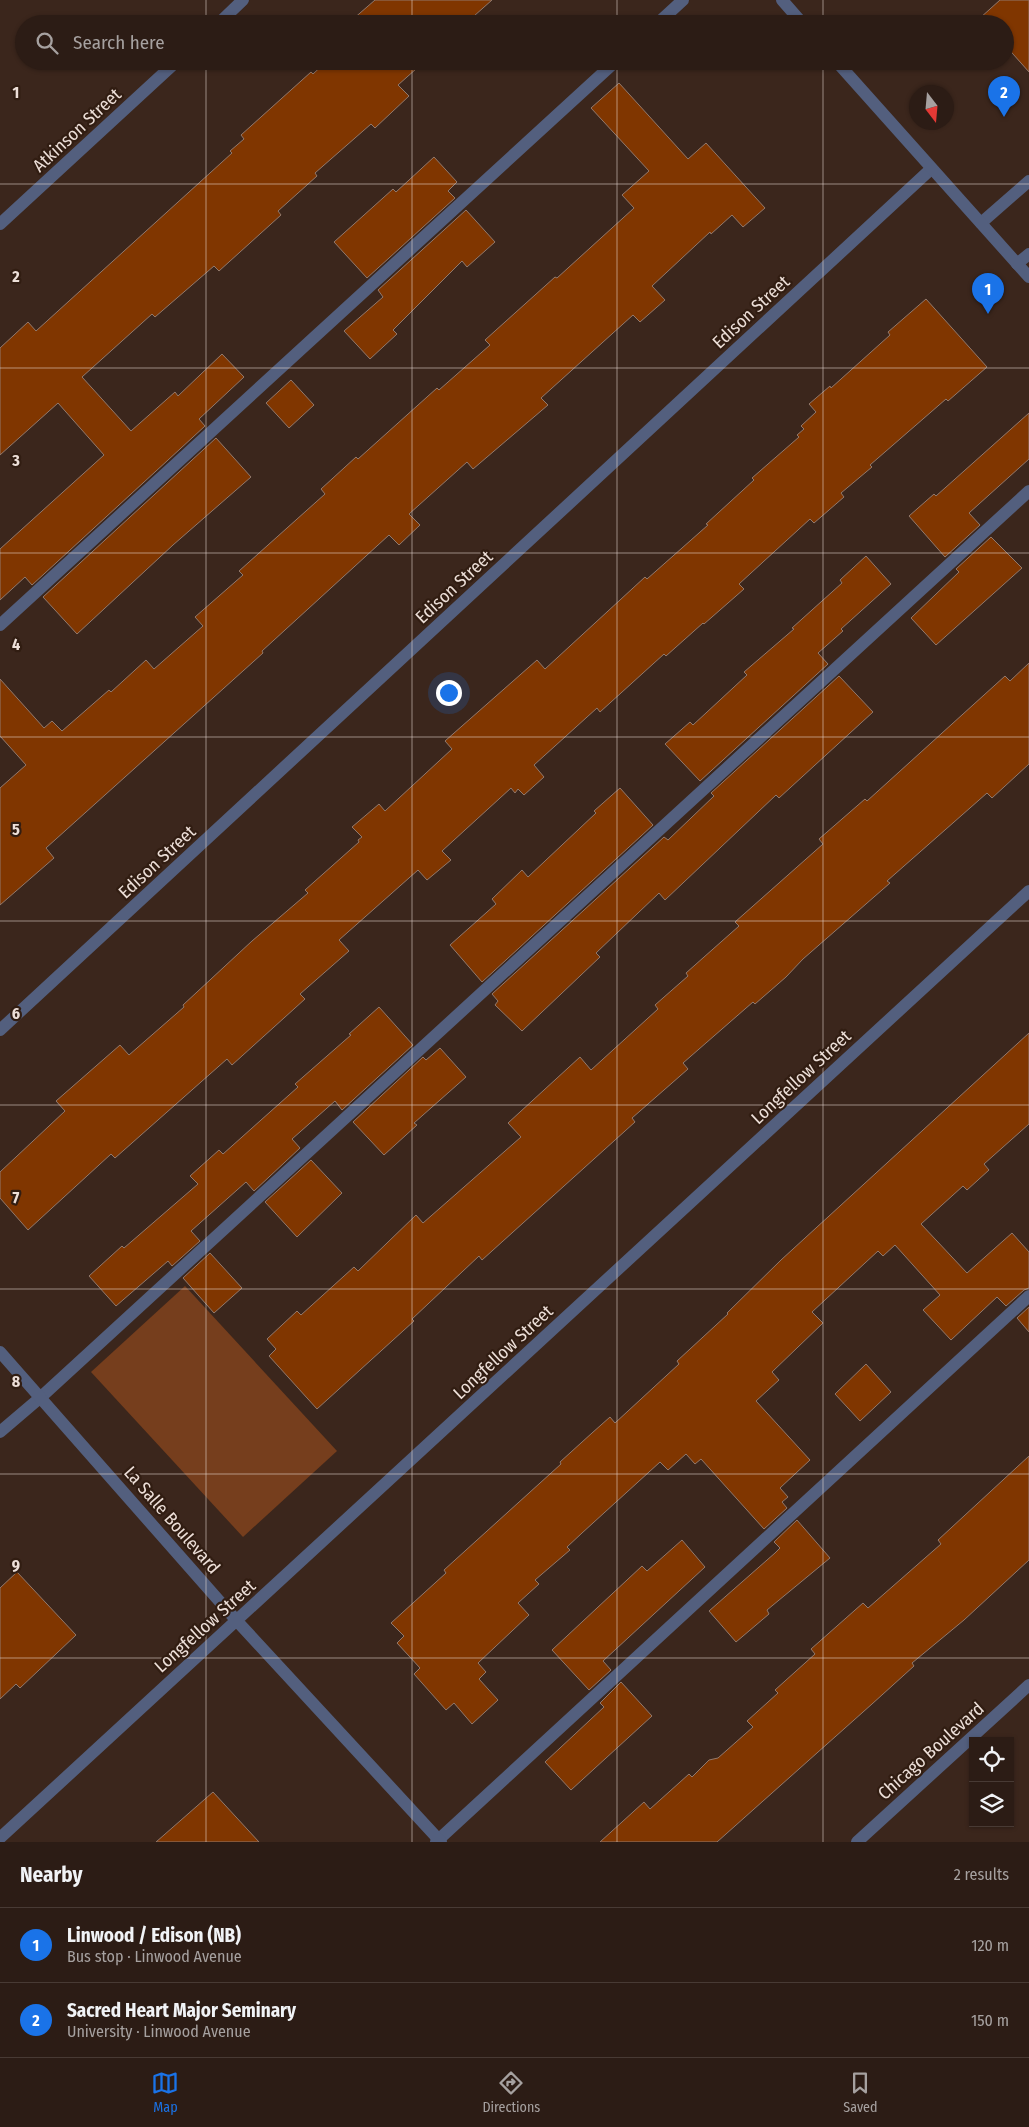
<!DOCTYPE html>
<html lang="en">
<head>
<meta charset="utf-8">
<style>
	body { margin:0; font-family:"Fira Sans Condensed",sans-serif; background:#34251e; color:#f1f3f6 }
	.controls { position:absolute; right:15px; bottom:15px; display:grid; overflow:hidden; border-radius:0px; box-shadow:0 1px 4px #0004 }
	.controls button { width:45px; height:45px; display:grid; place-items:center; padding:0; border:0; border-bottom:1px solid #483a34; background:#2c1c15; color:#f1f3f6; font:25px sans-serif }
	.compass { position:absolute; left:909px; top:85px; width:45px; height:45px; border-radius:50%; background:#2c1c15; box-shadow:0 1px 4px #0004; rotate:164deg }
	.you { position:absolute; left:448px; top:692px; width:18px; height:18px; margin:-12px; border:4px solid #fff; border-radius:50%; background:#1a73e8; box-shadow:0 0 0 8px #1a73e833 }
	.badge { display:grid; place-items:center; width:32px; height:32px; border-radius:50%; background:#1a73e8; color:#fff; font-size:16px; font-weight:700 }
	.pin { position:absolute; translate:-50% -41px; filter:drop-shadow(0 1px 2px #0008) }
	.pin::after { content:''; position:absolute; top:26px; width:18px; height:15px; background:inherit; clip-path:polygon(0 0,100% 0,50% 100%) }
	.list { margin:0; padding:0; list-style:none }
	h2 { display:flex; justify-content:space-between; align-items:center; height:65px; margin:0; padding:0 20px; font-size:21px }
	h2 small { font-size:16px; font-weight:400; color:#a6a1a0 }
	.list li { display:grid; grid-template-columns:32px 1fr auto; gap:15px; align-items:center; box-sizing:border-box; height:75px; padding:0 20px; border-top:1px solid #483a34 }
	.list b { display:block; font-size:19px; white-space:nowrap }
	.list p { margin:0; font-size:16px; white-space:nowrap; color:#a6a1a0 }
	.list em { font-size:16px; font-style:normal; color:#a6a1a0 }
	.icon { flex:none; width:28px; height:28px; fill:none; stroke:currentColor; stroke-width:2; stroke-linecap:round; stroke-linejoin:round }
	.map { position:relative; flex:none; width:1029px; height:1842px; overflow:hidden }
	.search { position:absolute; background:#2c1c15; box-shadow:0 1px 4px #0004; left:15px; right:15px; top:15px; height:55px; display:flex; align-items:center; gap:12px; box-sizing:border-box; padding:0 18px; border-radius:28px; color:#a6a1a0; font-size:19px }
	.sheet { height:215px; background:#2c1c15 }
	nav { display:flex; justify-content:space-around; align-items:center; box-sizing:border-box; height:70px; border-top:1px solid #483a34; background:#2c1c15; font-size:14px; color:#a6a1a0 }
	nav a { display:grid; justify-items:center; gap:2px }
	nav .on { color:#1a73e8 }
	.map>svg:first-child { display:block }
	.green { fill:#763e1d }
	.building { fill:#803600; stroke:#92796c }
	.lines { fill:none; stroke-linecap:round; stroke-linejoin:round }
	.service { stroke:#535f7e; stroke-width:12 }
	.minor { stroke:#535f7e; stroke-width:12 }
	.tertiary { stroke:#535f7e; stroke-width:12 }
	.grid { fill:none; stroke:#eddfd8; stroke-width:1; stroke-opacity:0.55 }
	.labels { text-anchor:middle; stroke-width:4.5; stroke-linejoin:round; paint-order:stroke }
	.street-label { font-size:18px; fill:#eddfd8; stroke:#311d12 }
	.grid-label { font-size:16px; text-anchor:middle; font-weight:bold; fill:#eddfd8; stroke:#311d12; stroke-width:4.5; stroke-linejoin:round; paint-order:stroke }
</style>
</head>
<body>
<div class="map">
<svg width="1029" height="1842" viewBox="0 0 1029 1842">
	<rect width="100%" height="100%" fill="#3b261c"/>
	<!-- green -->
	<path class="green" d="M185 1286 337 1451 243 1537 91 1372Z"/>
	<!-- building -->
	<path class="building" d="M375 0H492L465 24H355L352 20Z
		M1000 0H1029V72L1005 45V24H986L980 18Z
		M327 61H425L398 85 409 96 375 128 371 124 315 173 317 176 278 211 281 215 219 271 214 266 155 317 152 314 82 377 131 431 175 392 178 396 222 354 244 377 199 419 205 426 32 585 25 577 0 600V549L104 455 58 403 0 455V348L28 322 36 331 232 153 230 151 244 139 241 135 311 72 313 74Z
		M619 83 688 159 706 143 765 208 743 227 732 215 711 234 710 232 652 286 665 300 640 322 633 315 541 398 548 405 473 469 467 462 409 514 420 525 399 545 389 535 262 651 263 653 46 848 54 858 0 905V788L26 765 0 736V679L44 728 52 721 62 731 109 690 111 692 146 660 154 669 203 626 195 617 243 575 239 571 325 494 321 489 356 457 358 459 437 388 439 390 490 345 485 340 555 277 557 278 634 208 622 195 649 171 591 108Z
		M434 157 457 182 448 191 455 198 367 278 334 242 393 189 396 192Z
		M466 210 495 242 467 267 462 261 393 330 397 334 370 359 344 331 383 297 378 290Z
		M926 299 987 367 948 401 946 399 870 465 872 467 841 493 844 497 814 523 810 519 739 584 744 589 704 624 703 623 666 656 664 654 600 712 597 708 534 765 544 777 524 795 518 789 515 793 511 788 442 851 451 860 427 880 418 870 339 940 349 951 300 994 305 999 232 1065 227 1059 115 1158 111 1154 28 1230 0 1198V1172L65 1111 56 1101 120 1045 129 1055 184 1007 183 1005 252 941 308 893 305 890 359 842 358 840 362 837 352 827 379 804 385 811 452 749 445 741 537 660 545 669 645 577 647 579 708 525 706 524 754 480 752 478 799 437 797 435 804 429 801 426 816 412 809 404 830 386 831 388 890 335 888 332Z
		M291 380 314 405 289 428 266 403Z
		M1029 413V459L969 513 980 525 945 557 909 516 934 494 936 496Z
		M216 438 251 477 173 545 77 634 43 597Z
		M991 537 1022 568 936 645 911 618 959 572 956 569Z
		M866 556 891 584 841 629 843 631 818 653 828 664 700 781 665 744 690 722 693 725 747 675 744 672 794 629 792 628 842 583 840 580Z
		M1029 663V764L992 798 987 793 887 881 890 883 803 959 786 977 755 1004 753 1002 683 1063 688 1069 632 1118 635 1122 482 1260 479 1256 412 1319 414 1321 317 1409 269 1356 276 1349 267 1339 297 1311 301 1315 354 1267 358 1271 416 1215 423 1223 521 1137 508 1123 580 1057 591 1070 658 1009 655 1005 688 976 686 973 739 926 735 922 823 844 819 839 865 799 867 801 1005 676 1010 681Z
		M839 676 873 712 779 798 776 795 665 900 659 893 596 953 600 957 522 1031 495 1005 498 1001 492 994 664 837 668 840 714 796 711 793Z
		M620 788 653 825 482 982 450 945 496 904 492 899 522 870 528 877 596 813 594 811Z
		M379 1007 413 1045 342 1110 335 1101 292 1139 300 1148 254 1191 246 1182 191 1231 200 1241 172 1266 168 1261 116 1306 89 1276 122 1246 124 1248 198 1184 190 1176 219 1150 223 1154 298 1087 295 1084 351 1035 349 1034Z
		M1029 1033V1124L984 1164 989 1170 967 1190 963 1186 921 1224 967 1273 1012 1233 1029 1252V1288L1024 1290 1006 1306 997 1297 951 1340 923 1310 940 1295 895 1245 883 1256 878 1251 812 1312 823 1323 772 1372 779 1380 756 1401 810 1460 780 1488 788 1497 782 1502 787 1508 764 1529 701 1459 695 1464 686 1454 668 1470 660 1462 582 1533 567 1547 570 1550 535 1580 539 1584 518 1603 529 1615 478 1663 486 1672 479 1679 498 1700 472 1724 454 1703 446 1710 414 1674 420 1668 397 1643 404 1636 391 1623 446 1573 444 1570 561 1464 560 1462 592 1433 610 1417 615 1423 679 1364 677 1361 728 1314 727 1313 781 1260Z
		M440 1048 466 1077 414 1123 417 1125 384 1155 353 1122 423 1057 426 1060Z
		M311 1160 342 1193 297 1237 265 1202Z
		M210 1253 242 1288 214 1313 183 1278Z
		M1029 1307V1332L1017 1318Z
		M866 1364 891 1392 860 1421 835 1394Z
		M1029 1456V1560L964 1620 912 1663 914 1666 872 1704 717 1842H600L644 1802 650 1809 689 1774 692 1777 709 1760 718 1758 753 1727 747 1721 778 1693 775 1690 815 1654 811 1649 863 1603 868 1608 941 1544 938 1540Z
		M797 1520 830 1558 767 1610 769 1614 736 1642 709 1611 775 1553 780 1548 774 1542Z
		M682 1540 705 1567 603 1661 611 1670 589 1690 552 1650 642 1566 647 1571Z
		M17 1572 76 1635 20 1688 16 1684 0 1699V1588Z
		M621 1682 652 1716 571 1790 545 1762 604 1707 600 1703Z
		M213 1792 259 1842H156Z"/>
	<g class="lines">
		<!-- service -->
		<path class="service" d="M657 24 683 0
			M981 223 1029 181
			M1017 264 1029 254
			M0 625 616 61
			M0 1432 41 1397 1029 491
			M436 1842 1029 1296"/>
		<!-- minor -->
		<path class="minor" d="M218 24 243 0
			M0 224 177 61
			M0 1030 931 169
			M0 1352 236 1620 441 1842
			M0 1838 1029 891"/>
		<!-- tertiary -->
		<path class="tertiary" d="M782 0 803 24
			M836 61 1029 277
			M857 1842 1029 1685"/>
	</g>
	<!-- grid -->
	<path class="grid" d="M206 0V24M412 0V24M617 0V24M823 0V24M206 61V1842M412 61V1842M617 61V1842M823 61V1842M0 184H1029M0 368H1029M0 553H1029M0 737H1029M0 921H1029M0 1105H1029M0 1289H1029M0 1474H1029M0 1658H1029"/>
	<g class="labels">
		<!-- street labels -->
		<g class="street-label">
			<text transform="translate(77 130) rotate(-43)" y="6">Atkinson Street</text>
			<text transform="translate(751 312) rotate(-43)" y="6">Edison Street</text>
			<text transform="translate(454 587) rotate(-43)" y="6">Edison Street</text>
			<text transform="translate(157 862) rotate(-43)" y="6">Edison Street</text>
			<text transform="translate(801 1077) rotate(-43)" y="6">Longfellow Street</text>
			<text transform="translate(503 1352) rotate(-43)" y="6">Longfellow Street</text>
			<text transform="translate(172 1520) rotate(49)" y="6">La Salle Boulevard</text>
			<text transform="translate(205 1626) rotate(-42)" y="6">Longfellow Street</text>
			<text transform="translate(931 1751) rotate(-42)" y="6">Chicago Boulevard</text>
		</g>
	</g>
	<g class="grid-label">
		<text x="16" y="98">1</text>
		<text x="16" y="282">2</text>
		<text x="16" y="466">3</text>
		<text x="16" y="650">4</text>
		<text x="16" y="835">5</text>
		<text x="16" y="1019">6</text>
		<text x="16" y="1203">7</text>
		<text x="16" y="1387">8</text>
		<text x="16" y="1571">9</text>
	</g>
</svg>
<div class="controls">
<button><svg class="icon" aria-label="locate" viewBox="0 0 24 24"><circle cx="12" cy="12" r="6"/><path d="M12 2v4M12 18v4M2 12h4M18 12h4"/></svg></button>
<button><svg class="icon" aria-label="layers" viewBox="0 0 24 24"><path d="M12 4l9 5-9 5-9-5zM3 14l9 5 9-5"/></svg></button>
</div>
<svg class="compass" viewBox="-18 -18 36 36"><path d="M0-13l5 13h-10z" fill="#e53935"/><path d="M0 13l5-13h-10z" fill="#a6a1a0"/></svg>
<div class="you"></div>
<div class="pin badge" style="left:988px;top:314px">1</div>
<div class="pin badge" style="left:1004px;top:117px">2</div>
<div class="search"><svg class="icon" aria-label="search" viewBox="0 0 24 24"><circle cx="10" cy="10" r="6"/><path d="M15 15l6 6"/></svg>Search here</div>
</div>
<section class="sheet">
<h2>Nearby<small>2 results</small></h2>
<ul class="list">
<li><span class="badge">1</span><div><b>Linwood / Edison (NB)</b><p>Bus stop · Linwood Avenue</p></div><em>120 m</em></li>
<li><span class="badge">2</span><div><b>Sacred Heart Major Seminary</b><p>University · Linwood Avenue</p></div><em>150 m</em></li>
</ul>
</section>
<nav>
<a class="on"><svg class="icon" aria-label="map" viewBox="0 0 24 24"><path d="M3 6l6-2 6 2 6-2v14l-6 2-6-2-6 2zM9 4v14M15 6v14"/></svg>Map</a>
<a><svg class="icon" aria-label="directions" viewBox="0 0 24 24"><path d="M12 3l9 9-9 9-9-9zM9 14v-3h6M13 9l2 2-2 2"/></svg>Directions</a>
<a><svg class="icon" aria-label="saved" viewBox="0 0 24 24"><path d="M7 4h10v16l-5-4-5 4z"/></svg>Saved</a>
</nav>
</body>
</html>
